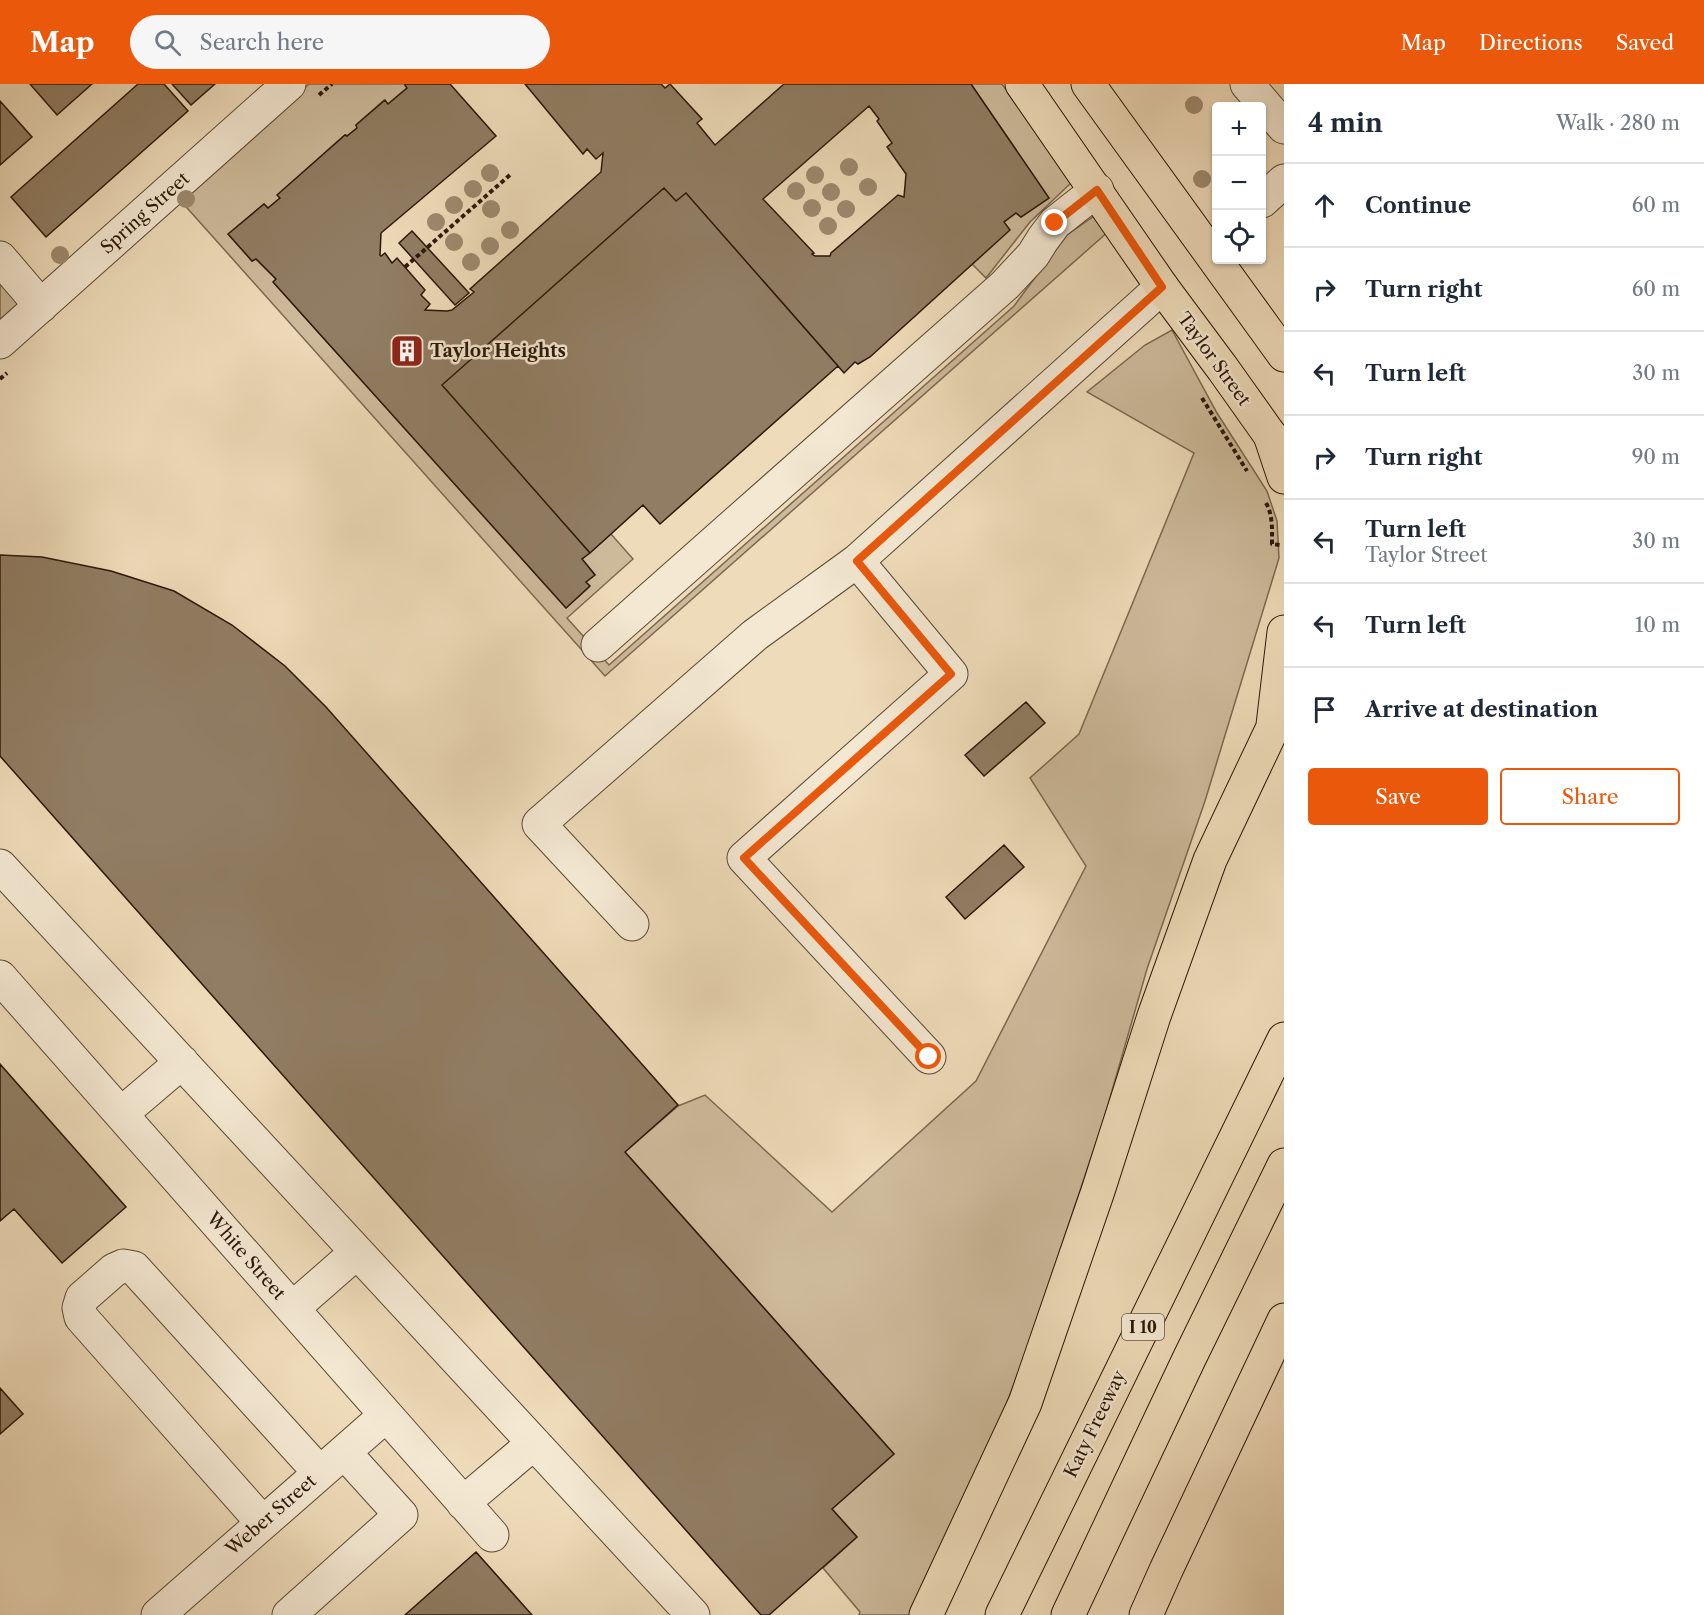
<!DOCTYPE html>
<html lang="en">
<head>
<meta charset="utf-8">
<style>
	body { margin:0; font-family:"Libre Caslon Text",serif; background:#f6f6f7; color:#1f2937 }
	.controls { position:absolute; right:18px; top:18px; display:grid; overflow:hidden; border-radius:6px; box-shadow:0 2px 4px #0004 }
	.controls button { width:54px; height:54px; display:grid; place-items:center; padding:0; border:0; border-bottom:2px solid #e0e1e3; background:#fff; color:#1f2937; font:30px sans-serif }
	.stop { position:absolute; width:18px; height:18px; margin:-14px; border:4px solid #ea580c; border-radius:50%; background:#fff }
	.stop.end { background:#ea580c; border-color:#fff; box-shadow:0 2px 6px #0008 }
	.list { margin:0; padding:0; list-style:none }
	h2 { display:flex; justify-content:space-between; align-items:center; height:78px; margin:0; padding:0 24px; font-size:26px }
	h2 small { font-size:20px; font-weight:400; color:#747a83 }
	.list li { display:grid; grid-template-columns:39px 1fr auto; gap:18px; align-items:center; box-sizing:border-box; height:84px; padding:0 24px; border-top:2px solid #e0e1e3 }
	.list b { display:block; font-size:22px; white-space:nowrap }
	.list p { margin:0; font-size:20px; white-space:nowrap; color:#747a83 }
	.list em { font-size:20px; font-style:normal; color:#747a83 }
	.actions { display:flex; gap:12px; padding:18px 24px }
	.actions a { flex:1; padding:14px 0; border:2px solid #ea580c; border-radius:6px; text-align:center; font-size:21px; color:#ea580c }
	.actions .main { background:#ea580c; color:#fff }
	.icon { flex:none; width:33px; height:33px; fill:none; stroke:currentColor; stroke-width:2; stroke-linecap:round; stroke-linejoin:round }
	.map { position:relative; flex:none; width:1284px; height:1531px; overflow:hidden }
	header { display:flex; align-items:center; gap:36px; box-sizing:border-box; height:84px; padding:0 30px; background:#ea580c; color:#fff }
	header strong { font-size:28px }
	nav { display:flex; gap:33px; margin-inline-start:auto; font-size:21px }
	.search { width:420px; height:54px; background:#f6f6f7; display:flex; align-items:center; gap:15px; box-sizing:border-box; padding:0 21px; border-radius:33px; color:#747a83; font-size:22px }
	main { display:flex }
	aside { flex:1; background:#fff }
	.map>svg:first-child { display:block }
	.green { fill:#cdba9b; stroke:#7c6850; stroke-width:1.5 }
	.building { fill:#907d63; stroke:#2a1706; stroke-width:1.5; fill-rule:evenodd }
	.lines { fill:none; stroke-linecap:round; stroke-linejoin:round }
	.minor-casing { stroke:#5b4833; stroke-width:35 }
	.major-casing { stroke:#2a1706; stroke-width:35 }
	.highway-casing { stroke:#2a1706; stroke-width:35 }
	.path { stroke:#2a1706; stroke-width:4; stroke-dasharray:4.5 3; stroke-linecap:butt }
	.minor { stroke:#f4e8d2; stroke-width:33 }
	.major { stroke:#eedbb9; stroke-width:33 }
	.highway { stroke:#eedbb9; stroke-width:33 }
	.tree { fill:#9d8a6f }
	.route { stroke:#ea580c; stroke-width:8 }
	.labels { text-anchor:middle; stroke-width:5; stroke-linejoin:round; paint-order:stroke }
	.shield { fill:#f4e8d2; stroke:#675643; stroke-width:1.5 }
	.shield-label { font-size:16px; font-weight:bold; fill:#2a1706 }
	.street-label { font-size:18px; fill:#2a1706; stroke:#f4e8d2 }
	.poi-label { font-size:18px; font-weight:bold; fill:#2a1706; stroke:#f4e8d2; text-anchor:start }
</style>
</head>
<body>
<header>
<strong>Map</strong>
<div class="search"><svg class="icon" aria-label="search" viewBox="0 0 24 24"><circle cx="10" cy="10" r="6"/><path d="M15 15l6 6"/></svg>Search here</div>
<nav><a>Map</a><a>Directions</a><a>Saved</a></nav>
</header>
<main>
<div class="map">
<svg width="1284" height="1531" viewBox="0 0 1284 1531">
	<rect width="100%" height="100%" fill="#eedbb9"/>
	<filter id="stains"><feTurbulence type="fractalNoise" baseFrequency=".00333" numOctaves="4"/><feColorMatrix values="0 0 0 0 .2 0 0 0 0 .09 0 0 0 0 .02 0 0 0 .5 -.17"/></filter>
	<radialGradient id="worn" r=".72"><stop offset=".6" stop-color="#630" stop-opacity="0"/><stop offset="1" stop-color="#630" stop-opacity=".3"/></radialGradient>
	<!-- green -->
	<path class="green" d="M309 0H406L405 1 407 4 388 20 384 16 356 41 357 44 347 52 345 51 278 111 280 114 268 124 264 120 229 150 252 177 256 175 276 195 274 199 566 524 589 503 586 498 595 491 582 475 611 450 633 475 567 534 609 581 1014 222 1067 151 1097 130 1109 147 605 592 180 116Z
		M971 0H1002L1071 99 1030 138 986 194 972 180 1004 138 1016 129 1021 133 1049 114Z
		M0 196 21 218 0 236Z
		M1172 246 1217 329 1267 407 1277 437 1279 474 1205 717 1147 885 1103 1038 1021 1282 972 1408 920 1531H859L860 1528 823 1484 857 1453 832 1425 894 1370 625 1068 678 1022 705 1011 832 1128 976 997 1086 782 1030 694 1079 650 1194 369 1087 308 1145 261Z"/>
	<!-- building -->
	<path class="building" d="M30 0H92L57 31Z
		M138 0H164L188 27 46 153 11 113Z
		M172 0H215L191 21Z
		M406 0H450L496 52 381 149 380 171 381 172 385 169 392 179 397 174 425 206 421 211 430 220 425 226 447 227 452 226 474 208 470 205 601 88 603 69 596 75 587 65 583 70 525 0H661L665 4 670 0 702 35 697 39 715 61 784 0H971L1049 114 1021 133 1016 129 1004 138 1010 146 870 273 858 280 855 278 844 289 686 109 676 117 664 104 442 301 590 469 582 475 595 491 586 498 590 502 566 524 273 198 276 195 256 175 252 177 228 150 264 120 268 124 280 114 277 111 345 51 347 52 357 44 356 41 385 16 388 20 407 4 405 1ZM869 22 879 35 877 37 892 59 887 63 906 90 904 113 898 111 831 169 830 172H815L812 170 814 169 763 115Z
		M0 17 32 53 0 81Z
		M664 104 676 117 686 109 838 282 660 440 643 421 590 469 442 301Z
		M412 147 469 209 455 221 399 159Z
		M0 471 42 473 111 487 174 507 232 541 285 582 326 623 678 1021 625 1068 894 1370 832 1425 857 1453 769 1531H761L0 672Z
		M1026 618 1045 639 984 692 965 671Z
		M1004 761 1024 783 965 835 946 813Z
		M0 980 126 1123 62 1179 14 1125 0 1137Z
		M0 1304 23 1330 0 1350Z
		M476 1468 532 1531H405Z"/>
	<g class="lines">
		<!-- minor casing -->
		<g class="minor-casing">
			<path id="minor" d="M1247 0 1284 43
				M1262 117 1284 97
				M0 174 41 222
				M0 258 289 0
				M857 477 951 590 744 774 929 973
				M598 561 1005 201 1033 171 1043 155 1055 139 1097 106
				M0 782 693 1531
				M632 840 539 740 755 551 857 477 1162 203
				M0 893 492 1451
				M121 1030 182 978
				M293 1224 357 1168
				M463 1419 534 1359
				M263 1439 81 1233 79 1224 82 1214 114 1186 123 1182 134 1184 320 1389
				M158 1531 385 1332
				M289 1531 401 1431 344 1368"/>
		</g>
		<!-- major casing -->
		<g class="major-casing">
			<path id="major" d="M1022 0 1162 203 1223 285 1284 371
				M1088 0 1284 271"/>
		</g>
		<!-- highway casing -->
		<g class="highway-casing">
			<path id="highway" d="M1270 351 1284 393
				M1273 641 1284 548
				M926 1531 1025 1319 1098 1107 1154 932 1210 776 1284 620
				M1002 1531 1284 955
				M1068 1531 1189 1275 1284 1081
				M1146 1531 1166 1486 1284 1236"/>
		</g>
		<!-- path -->
		<path class="path" d="M319 11 332 0
			M405 183 511 90
			M0 295 7 289
			M1202 314 1247 387
			M1266 419C1273 431 1272 446 1272 460L1280 461"/>
		<!-- minor -->
		<use href="#minor" class="minor"/>
		<!-- major -->
		<use href="#major" class="major"/>
		<!-- highway -->
		<use href="#highway" class="highway"/>
	</g>
	<!-- trees -->
	<g class="tree">
		<circle cx="1194" cy="21" r="9"/>
		<circle cx="849" cy="83" r="9"/>
		<circle cx="490" cy="89" r="9"/>
		<circle cx="815" cy="91" r="9"/>
		<circle cx="1202" cy="95" r="9"/>
		<circle cx="868" cy="103" r="9"/>
		<circle cx="473" cy="105" r="9"/>
		<circle cx="796" cy="107" r="9"/>
		<circle cx="831" cy="108" r="9"/>
		<circle cx="186" cy="115" r="9"/>
		<circle cx="454" cy="121" r="9"/>
		<circle cx="812" cy="124" r="9"/>
		<circle cx="491" cy="125" r="9"/>
		<circle cx="846" cy="125" r="9"/>
		<circle cx="436" cy="138" r="9"/>
		<circle cx="828" cy="142" r="9"/>
		<circle cx="510" cy="146" r="9"/>
		<circle cx="454" cy="158" r="9"/>
		<circle cx="490" cy="162" r="9"/>
		<circle cx="60" cy="171" r="9"/>
		<circle cx="471" cy="178" r="9"/>
	</g>
	<g class="lines">
		<!-- route -->
		<path class="route" d="M929 973 744 774 951 590 857 477 1162 203 1097 106 1055 139"/>
	</g>
	<!-- icons -->
	<defs>
		<g id="building-square" transform="scale(1.725)"><rect x="-9" y="-9" width="18" height="18" rx="4" fill="#8f2418" stroke="#f4e8d2"/><path d="M-4-6H4V6H1V3H-1V6H-4ZM-2.5-4.3h1.7v1.8h-1.7ZM.8-4.3h1.7v1.8H.8ZM-2.5-1h1.7V.8h-1.7ZM.8-1h1.7V.8H.8Z" fill="#fff"/></g>
	</defs>
	<g fill-rule="evenodd">
		<use href="#building-square" x="407" y="267"/>
	</g>
	<g class="labels">
		<!-- shield labels -->
		<rect class="shield" x="1122" y="1230" width="42" height="26" rx="4.5"/>
		<g class="shield-label">
			<text x="1143" y="1249">I 10</text>
		</g>
		<!-- street labels -->
		<g class="street-label">
			<text transform="translate(145 129) rotate(-42)" y="6">Spring Street</text>
			<text transform="translate(1214 275) rotate(54)" y="6">Taylor Street</text>
			<text transform="translate(246 1172) rotate(49)" y="6">White Street</text>
			<text transform="translate(1095 1340) rotate(-64)" y="6">Katy Freeway</text>
			<text transform="translate(271 1431) rotate(-41)" y="6">Weber Street</text>
		</g>
		<!-- poi labels -->
		<g class="poi-label">
			<text x="430" y="273">Taylor Heights</text>
		</g>
	</g>
	<rect width="100%" height="100%" filter="url(#stains)"/>
	<rect width="100%" height="100%" fill="url(#worn)"/>
</svg>
<div class="controls">
<button>+</button>
<button>−</button>
<button><svg class="icon" aria-label="locate" viewBox="0 0 24 24"><circle cx="12" cy="12" r="6"/><path d="M12 2v4M12 18v4M2 12h4M18 12h4"/></svg></button>
</div>
<div class="stop" style="left:929px;top:973px"></div>
<div class="stop end" style="left:1055px;top:139px"></div>
</div>
<aside>
<h2>4 min<small>Walk · 280 m</small></h2>
<ul class="list">
<li><svg class="icon" aria-label="ahead" viewBox="0 0 24 24"><path d="M12 20V5M6 11l6-6 6 6"/></svg><div><b>Continue</b></div><em>60 m</em></li>
<li><svg class="icon" aria-label="right" viewBox="0 0 24 24"><path d="M7 20v-9h11M14 6l5 5-5 5"/></svg><div><b>Turn right</b></div><em>60 m</em></li>
<li><svg class="icon" aria-label="left" viewBox="0 0 24 24"><path d="M17 20v-9H6M10 6l-5 5 5 5"/></svg><div><b>Turn left</b></div><em>30 m</em></li>
<li><svg class="icon" aria-label="right" viewBox="0 0 24 24"><path d="M7 20v-9h11M14 6l5 5-5 5"/></svg><div><b>Turn right</b></div><em>90 m</em></li>
<li><svg class="icon" aria-label="left" viewBox="0 0 24 24"><path d="M17 20v-9H6M10 6l-5 5 5 5"/></svg><div><b>Turn left</b><p>Taylor Street</p></div><em>30 m</em></li>
<li><svg class="icon" aria-label="left" viewBox="0 0 24 24"><path d="M17 20v-9H6M10 6l-5 5 5 5"/></svg><div><b>Turn left</b></div><em>10 m</em></li>
<li><svg class="icon" aria-label="arrive" viewBox="0 0 24 24"><path d="M6 21V4h12l-3 4 3 4H6"/></svg><div><b>Arrive at destination</b></div></li>
</ul>
<div class="actions"><a class="main">Save</a><a>Share</a></div>
</aside>
</main>
</body>
</html>
